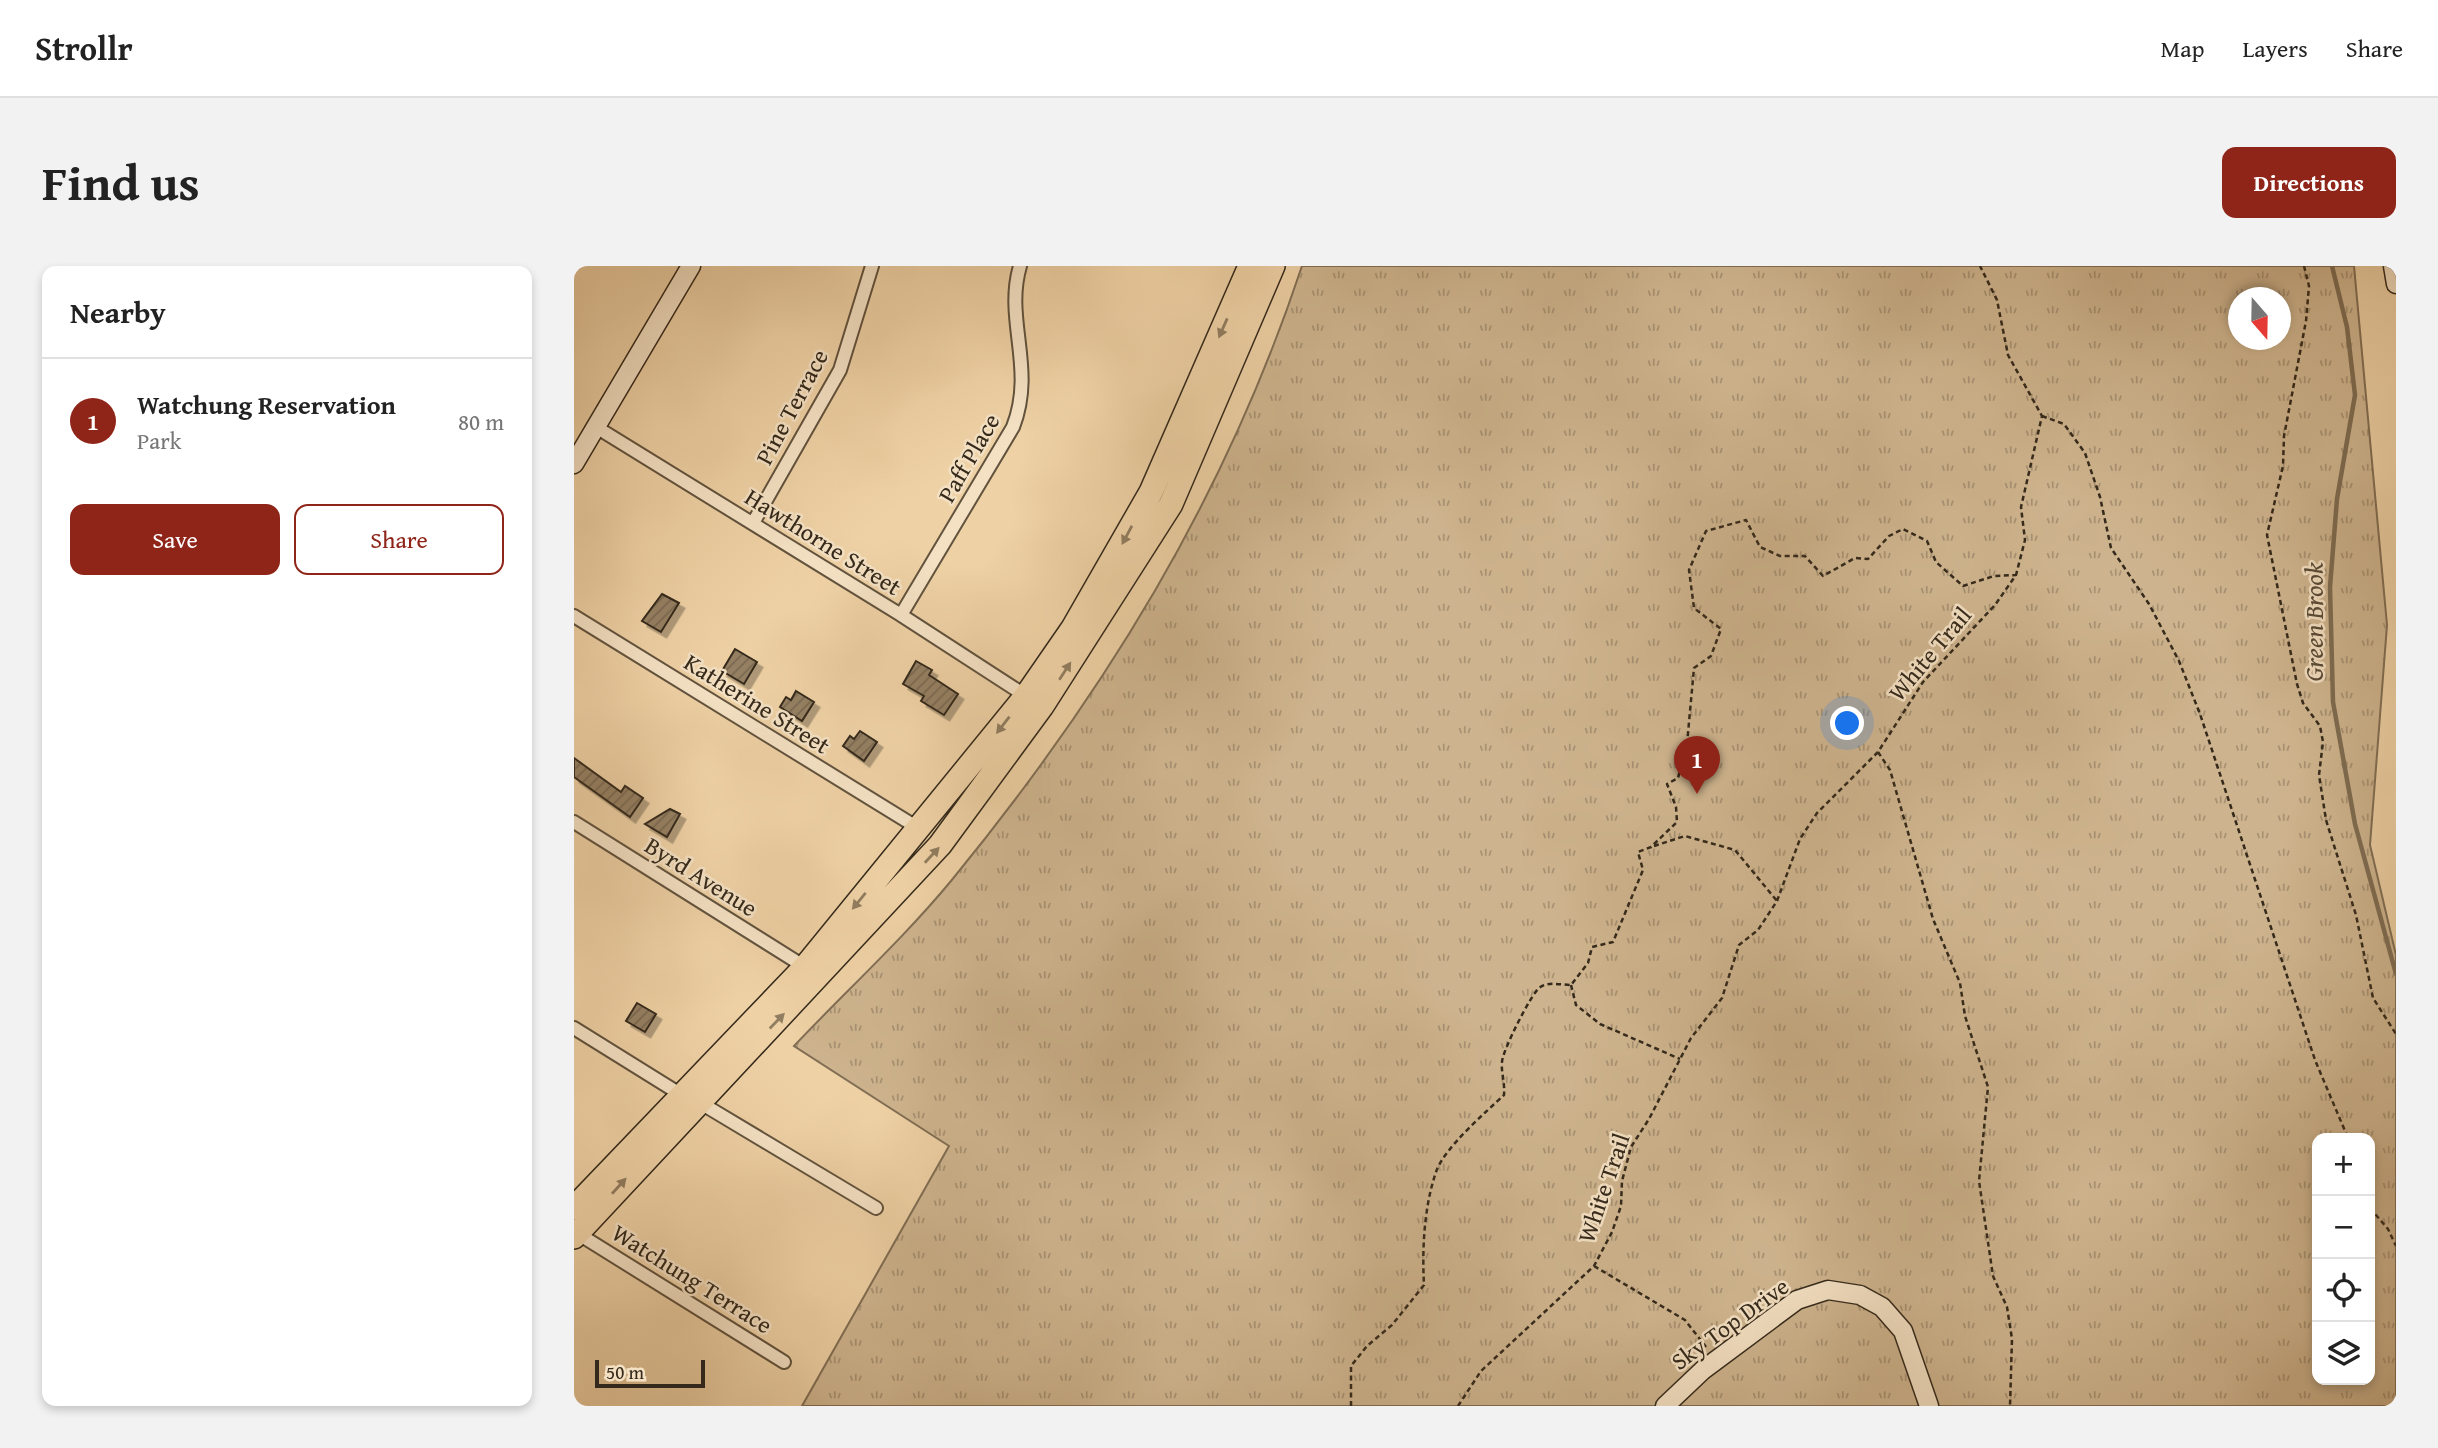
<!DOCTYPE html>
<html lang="en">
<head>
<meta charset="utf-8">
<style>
	body { margin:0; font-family:"Gentium Book Plus",serif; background:#f2f2f2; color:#222 }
	.controls { position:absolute; right:21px; bottom:21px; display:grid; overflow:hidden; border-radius:14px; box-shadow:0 4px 10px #0003 }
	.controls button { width:63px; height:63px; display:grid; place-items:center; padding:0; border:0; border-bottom:2px solid #e0e0e0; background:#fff; color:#222; font:35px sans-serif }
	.compass { position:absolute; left:1654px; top:21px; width:63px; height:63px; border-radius:50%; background:#fff; box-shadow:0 4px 10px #0003; rotate:160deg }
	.scale { position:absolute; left:21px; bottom:18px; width:110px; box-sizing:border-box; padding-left:7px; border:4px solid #34291b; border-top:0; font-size:19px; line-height:24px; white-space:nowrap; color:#34291b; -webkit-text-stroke:5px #f4e1c4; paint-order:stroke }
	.you { position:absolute; left:1274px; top:458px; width:24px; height:24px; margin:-18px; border:5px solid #fff; border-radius:50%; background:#1a73e8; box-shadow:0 0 0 10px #1a73e833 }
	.badge { display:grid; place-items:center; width:46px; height:46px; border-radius:50%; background:#8f2418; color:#fff; font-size:23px; font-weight:700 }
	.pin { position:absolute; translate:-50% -58px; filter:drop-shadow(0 2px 4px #0008) }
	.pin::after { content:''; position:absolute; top:37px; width:24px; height:21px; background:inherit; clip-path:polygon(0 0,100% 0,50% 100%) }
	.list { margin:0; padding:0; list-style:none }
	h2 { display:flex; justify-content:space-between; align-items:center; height:91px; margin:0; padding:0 28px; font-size:30px }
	h2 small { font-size:23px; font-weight:400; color:#767676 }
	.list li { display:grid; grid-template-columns:46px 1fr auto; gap:21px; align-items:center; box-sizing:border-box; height:126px; padding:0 28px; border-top:2px solid #e0e0e0 }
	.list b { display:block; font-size:26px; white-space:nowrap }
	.list p { margin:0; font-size:23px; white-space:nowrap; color:#767676 }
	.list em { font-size:23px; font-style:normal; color:#767676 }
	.actions { display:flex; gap:14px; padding:21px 28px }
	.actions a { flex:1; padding:16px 0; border:2px solid #8f2418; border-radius:14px; text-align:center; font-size:24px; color:#8f2418 }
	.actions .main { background:#8f2418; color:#fff }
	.icon { flex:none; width:38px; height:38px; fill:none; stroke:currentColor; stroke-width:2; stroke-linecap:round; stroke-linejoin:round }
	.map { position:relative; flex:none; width:1822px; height:1140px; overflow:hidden; border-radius:14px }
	header { display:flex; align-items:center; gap:42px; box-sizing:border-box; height:98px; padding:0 35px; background:#fff; border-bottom:2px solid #e0e0e0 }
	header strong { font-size:33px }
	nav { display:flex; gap:38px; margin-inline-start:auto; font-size:24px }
	.intro { display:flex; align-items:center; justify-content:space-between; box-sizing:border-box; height:168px; padding:0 42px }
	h1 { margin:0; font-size:49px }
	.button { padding:18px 32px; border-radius:14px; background:#8f2418; color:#fff; font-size:24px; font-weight:700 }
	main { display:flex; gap:42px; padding:0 42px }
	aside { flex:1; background:#fff; border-radius:14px; box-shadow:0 4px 10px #0003 }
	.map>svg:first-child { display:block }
	.park { fill:url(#park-tufts); stroke:#816e54; stroke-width:2; fill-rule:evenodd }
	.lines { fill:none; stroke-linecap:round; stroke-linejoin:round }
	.stream { stroke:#7e6c52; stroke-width:4.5 }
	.building { fill:url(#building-hatch); stroke:#34291b; stroke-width:2; filter:url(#shadow) }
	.street-casing { stroke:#62533e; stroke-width:16 }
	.secondary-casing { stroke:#34291b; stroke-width:21 }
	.highway-casing { stroke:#34291b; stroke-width:26 }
	.path { stroke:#34291b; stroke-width:2.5; stroke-dasharray:5 3.5; stroke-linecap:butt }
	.street { stroke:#f4e1c4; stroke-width:12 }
	.secondary { stroke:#f4e1c4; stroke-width:18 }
	.highway { stroke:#eed1a5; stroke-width:23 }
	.oneway { fill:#917d60 }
	.labels { text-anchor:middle; stroke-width:5; stroke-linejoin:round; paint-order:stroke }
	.street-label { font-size:24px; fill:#34291b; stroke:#f4e1c4 }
	.water-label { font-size:26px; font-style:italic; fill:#594a36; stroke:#f4e1c4 }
</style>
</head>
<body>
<header>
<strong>Strollr</strong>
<nav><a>Map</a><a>Layers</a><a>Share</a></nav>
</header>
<div class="intro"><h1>Find us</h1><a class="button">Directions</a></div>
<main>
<aside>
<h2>Nearby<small></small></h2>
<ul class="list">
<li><span class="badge">1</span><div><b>Watchung Reservation</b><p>Park</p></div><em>80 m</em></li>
</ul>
<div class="actions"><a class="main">Save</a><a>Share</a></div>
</aside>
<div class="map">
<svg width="1822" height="1140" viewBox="0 0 1822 1140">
	<defs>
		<pattern id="park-tufts" width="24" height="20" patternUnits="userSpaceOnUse" patternTransform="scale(1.75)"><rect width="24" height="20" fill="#ceb48e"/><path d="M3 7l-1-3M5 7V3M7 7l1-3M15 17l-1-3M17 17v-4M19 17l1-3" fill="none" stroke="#a89273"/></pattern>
		<pattern id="building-hatch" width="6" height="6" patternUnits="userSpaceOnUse" patternTransform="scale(1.75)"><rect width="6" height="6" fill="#958063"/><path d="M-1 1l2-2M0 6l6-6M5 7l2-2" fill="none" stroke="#7a6951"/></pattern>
		<filter id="shadow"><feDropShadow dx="5.5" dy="5.5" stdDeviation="0" flood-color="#0004"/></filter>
	</defs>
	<rect width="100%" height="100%" fill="#eed1a5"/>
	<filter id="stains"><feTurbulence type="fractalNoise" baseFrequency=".00286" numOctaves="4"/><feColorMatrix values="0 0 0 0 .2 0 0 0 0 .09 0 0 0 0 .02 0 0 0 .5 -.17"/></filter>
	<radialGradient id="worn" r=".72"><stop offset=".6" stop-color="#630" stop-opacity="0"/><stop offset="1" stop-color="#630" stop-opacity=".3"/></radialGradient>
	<!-- park -->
	<path class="park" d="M728 0H1780L1813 359 1796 579 1822 689V1140H228L375 880 220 780C272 725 329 673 377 615 531 427 651 232 728 0ZM1664 32H1706V74H1664ZM1743 872H1796V1114H1743Z"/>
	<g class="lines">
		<!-- stream -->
		<path class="stream" d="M1758 0 1773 61 1781 129 1763 233 1756 321 1759 436 1781 558 1822 708"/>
	</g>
	<!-- building -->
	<path class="building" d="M88 328 105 337 87 366 68 355Z
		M161 383 183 396 170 418 148 405Z
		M342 395 358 404 355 409 384 428 370 449 347 435 350 430 329 418Z
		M222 425 240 436 228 455 206 441 212 431 217 434Z
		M286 465 303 476 290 495 269 480 276 470 280 473Z
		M0 492 47 526 51 520 69 532 56 551 0 511Z
		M96 543 106 548 93 571 71 558Z
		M63 737 82 748 71 766 52 755Z"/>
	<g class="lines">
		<!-- street casing -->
		<g class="street-casing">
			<path id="street" d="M22 161 327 349 452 430
				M179 257 266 104 298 0
				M327 349 439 161C462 102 430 54 446 0
				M0 350 344 562
				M0 556 231 701
				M0 762 106 828
				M125 836 302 942
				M3 967 210 1096"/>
		</g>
		<!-- secondary casing -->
		<g class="secondary-casing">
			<path id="secondary" d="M1819 0 1822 18
				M0 198 117 0
				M1091 1140 1129 1104 1223 1034 1254 1024 1286 1029 1308 1041 1329 1065 1355 1140"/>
		</g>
		<!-- highway casing -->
		<g class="highway-casing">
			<path id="highway" d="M0 942 231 701 452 430 499 362 577 226 676 0
				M0 971 366 579 468 440 597 238 699 0"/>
		</g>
		<!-- path -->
		<path class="path" d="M1730 0 1735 20 1732 55 1710 170 1709 200 1693 269 1723 418 1729 437 1746 460 1749 476 1745 509 1752 554 1782 649 1799 732 1822 768
			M1468 150 1490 158 1511 187 1526 231 1537 282 1575 338 1605 395 1626 448 1741 794 1774 872
			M1304 486 1316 504 1359 653 1386 717 1391 750 1414 821 1405 915 1419 1010 1433 1041 1438 1073 1436 1140
			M1080 580 1111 570 1161 584 1203 635
			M997 719 1002 739 1026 758 1106 793
			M1796 942 1814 963 1822 980
			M1020 1000 1111 1054 1132 1081
			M777 1140V1100L793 1080 818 1059 850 1019C848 983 850 941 862 906 870 882 911 847 930 829 931 816 927 807 928 796 928 786 956 730 965 722 973 715 988 719 997 719L1014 697 1018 681 1039 676 1069 604 1064 586 1077 581 1103 556 1102 541 1093 518 1104 512 1113 478 1120 402 1137 390 1147 363 1120 342 1115 304 1132 265 1172 254 1186 281 1206 290H1231L1249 310 1281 292 1294 293 1315 270 1329 263 1353 275 1362 296 1389 320 1420 310 1442 309
			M884 1140 907 1105 1020 1000 1038 966 1047 940 1048 915 1057 881 1075 853 1117 772 1148 732 1165 679 1184 664 1203 635 1226 573 1243 547 1304 486 1349 416 1421 339 1442 309 1451 274 1447 241 1468 150 1434 89 1423 34 1406 0"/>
		<!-- street -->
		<use href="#street" class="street"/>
		<!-- secondary -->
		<use href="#secondary" class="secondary"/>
		<!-- highway -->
		<use href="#highway" class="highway"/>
	</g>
	<!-- one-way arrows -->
	<defs><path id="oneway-solid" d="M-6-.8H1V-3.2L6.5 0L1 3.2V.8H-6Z" transform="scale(1.75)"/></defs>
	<g class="oneway">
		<use href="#oneway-solid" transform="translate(649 62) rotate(114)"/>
		<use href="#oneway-solid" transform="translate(553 269) rotate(118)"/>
		<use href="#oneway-solid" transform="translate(491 405) rotate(-57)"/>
		<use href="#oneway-solid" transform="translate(429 459) rotate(128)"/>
		<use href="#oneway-solid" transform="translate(358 589) rotate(-47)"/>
		<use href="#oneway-solid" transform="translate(285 635) rotate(129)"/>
		<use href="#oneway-solid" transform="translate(203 755) rotate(-46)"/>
		<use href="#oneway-solid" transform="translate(45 920) rotate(-48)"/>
	</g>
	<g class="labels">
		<!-- street labels -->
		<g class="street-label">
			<text transform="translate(218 141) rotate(-62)" y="8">Pine Terrace</text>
			<text transform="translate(395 192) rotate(-60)" y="8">Paff Place</text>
			<text transform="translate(249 276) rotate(32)" y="8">Hawthorne Street</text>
			<text transform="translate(1356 388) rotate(-50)" y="8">White Trail</text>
			<text transform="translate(183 438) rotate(32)" y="8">Katherine Street</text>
			<text transform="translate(127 611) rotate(32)" y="8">Byrd Avenue</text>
			<text transform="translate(1030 922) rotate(-71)" y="8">White Trail</text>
			<text transform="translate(118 1013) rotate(32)" y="8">Watchung Terrace</text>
			<text transform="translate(1156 1058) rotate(-36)" y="8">Sky Top Drive</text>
		</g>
		<!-- water labels -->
		<g class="water-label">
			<text transform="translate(1740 356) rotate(-90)" y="9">Green Brook</text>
		</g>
	</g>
	<rect width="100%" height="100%" filter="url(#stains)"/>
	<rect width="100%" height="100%" fill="url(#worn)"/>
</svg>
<div class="controls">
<button>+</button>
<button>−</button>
<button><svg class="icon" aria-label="locate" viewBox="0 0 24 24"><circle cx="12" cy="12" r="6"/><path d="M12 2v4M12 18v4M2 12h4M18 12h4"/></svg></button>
<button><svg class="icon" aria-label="layers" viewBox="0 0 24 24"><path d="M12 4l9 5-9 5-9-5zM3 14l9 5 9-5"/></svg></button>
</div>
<svg class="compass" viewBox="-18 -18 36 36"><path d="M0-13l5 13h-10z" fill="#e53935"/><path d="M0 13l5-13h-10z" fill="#767676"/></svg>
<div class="scale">50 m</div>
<div class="you"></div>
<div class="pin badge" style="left:1123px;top:528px">1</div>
</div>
</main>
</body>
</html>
